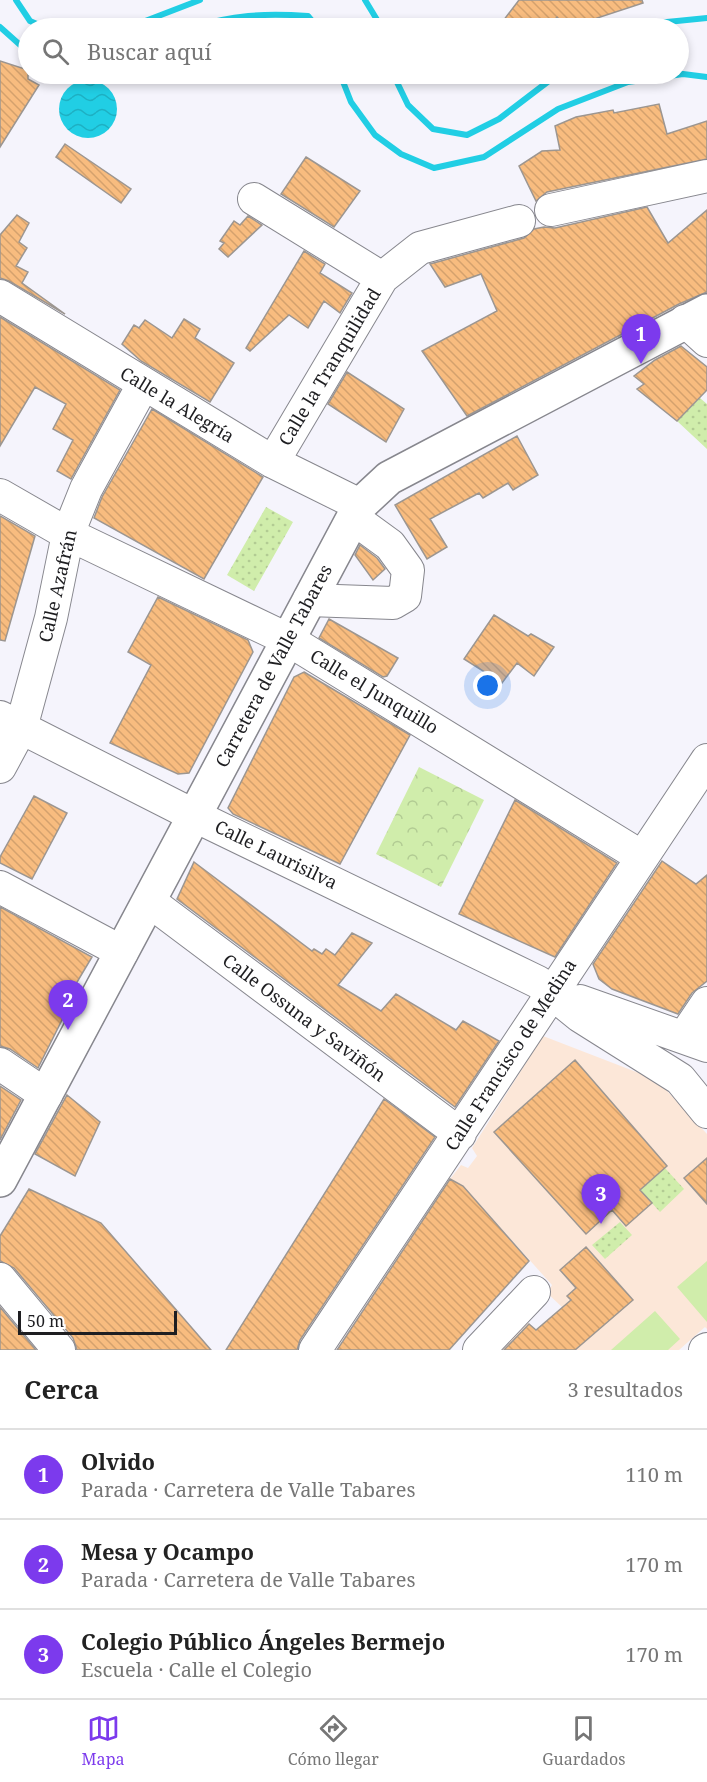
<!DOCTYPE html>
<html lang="es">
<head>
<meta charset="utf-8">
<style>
	body { margin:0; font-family:"Noto Serif",serif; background:#f6f6f6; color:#222 }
	.scale { position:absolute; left:18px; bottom:15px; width:159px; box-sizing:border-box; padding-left:6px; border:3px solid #1e1e21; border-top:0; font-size:16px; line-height:21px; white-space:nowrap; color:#1e1e21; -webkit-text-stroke:4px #fff; paint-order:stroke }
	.you { position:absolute; left:488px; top:686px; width:21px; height:21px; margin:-15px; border:4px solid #fff; border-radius:50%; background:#1a73e8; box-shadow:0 0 0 9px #1a73e833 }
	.badge { display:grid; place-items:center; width:39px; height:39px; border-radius:50%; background:#7c3aed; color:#fff; font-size:20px; font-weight:700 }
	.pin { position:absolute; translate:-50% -50px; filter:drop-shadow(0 2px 3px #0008) }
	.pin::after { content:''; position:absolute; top:32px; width:21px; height:18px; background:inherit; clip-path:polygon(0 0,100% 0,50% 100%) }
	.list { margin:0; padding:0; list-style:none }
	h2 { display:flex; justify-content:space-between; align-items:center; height:78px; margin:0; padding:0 24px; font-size:26px }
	h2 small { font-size:20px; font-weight:400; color:#767676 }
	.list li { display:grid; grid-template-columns:39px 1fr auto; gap:18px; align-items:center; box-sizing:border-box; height:90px; padding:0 24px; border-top:2px solid #e0e0e0 }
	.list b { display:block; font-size:22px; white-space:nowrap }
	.list p { margin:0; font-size:20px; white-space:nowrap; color:#767676 }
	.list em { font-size:20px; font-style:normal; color:#767676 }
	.icon { flex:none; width:33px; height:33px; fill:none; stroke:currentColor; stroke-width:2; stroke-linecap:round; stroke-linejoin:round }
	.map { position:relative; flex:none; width:707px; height:1350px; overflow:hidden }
	.search { position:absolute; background:#fff; box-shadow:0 3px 9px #0003; left:18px; right:18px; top:18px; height:66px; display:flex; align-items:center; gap:15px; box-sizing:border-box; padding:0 21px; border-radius:33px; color:#767676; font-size:22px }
	.sheet { height:348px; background:#fff }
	nav { display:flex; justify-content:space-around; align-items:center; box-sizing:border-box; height:84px; border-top:2px solid #e0e0e0; background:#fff; font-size:16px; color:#767676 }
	nav a { display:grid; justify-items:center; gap:3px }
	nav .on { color:#7c3aed }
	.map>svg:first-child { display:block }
	.education { fill:#fce7d8 }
	.park { fill:url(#park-crowns) }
	.garden { fill:url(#garden-dots) }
	.pitch { fill:#d0edab }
	.water { fill:url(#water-waves) }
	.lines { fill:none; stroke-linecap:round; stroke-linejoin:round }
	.stream { stroke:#21cee4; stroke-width:6 }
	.building { fill:url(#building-back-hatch); stroke:#9c9691; stroke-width:1.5 }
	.minor-casing { stroke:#87878e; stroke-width:34 }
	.major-casing { stroke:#87878e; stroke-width:36 }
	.minor { stroke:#fff; stroke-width:32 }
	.major { stroke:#fff; stroke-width:33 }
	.labels { text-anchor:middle; stroke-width:6; stroke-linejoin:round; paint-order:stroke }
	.street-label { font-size:18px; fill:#1e1e21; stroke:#fff }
</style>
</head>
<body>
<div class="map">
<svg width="707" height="1350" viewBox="0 0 707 1350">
	<defs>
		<pattern id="park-crowns" width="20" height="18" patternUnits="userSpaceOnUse" patternTransform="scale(1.5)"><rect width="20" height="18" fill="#d0edab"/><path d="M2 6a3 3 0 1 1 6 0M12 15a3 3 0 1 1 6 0" fill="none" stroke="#b2cb93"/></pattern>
		<pattern id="garden-dots" width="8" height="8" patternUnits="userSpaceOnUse" patternTransform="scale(1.5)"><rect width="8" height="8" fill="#d0edab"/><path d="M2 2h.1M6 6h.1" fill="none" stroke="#b2cb93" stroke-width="1.8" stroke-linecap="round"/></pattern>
		<pattern id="water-waves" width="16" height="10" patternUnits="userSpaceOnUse" patternTransform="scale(1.5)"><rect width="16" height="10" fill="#21cee4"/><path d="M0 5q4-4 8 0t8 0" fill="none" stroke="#1db0c3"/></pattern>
		<pattern id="building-back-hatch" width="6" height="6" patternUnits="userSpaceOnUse" patternTransform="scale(1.5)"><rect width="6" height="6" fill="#f8bc7f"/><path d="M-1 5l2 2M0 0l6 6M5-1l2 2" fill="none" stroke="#d4a16d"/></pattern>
	</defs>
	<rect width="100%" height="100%" fill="#f5f4fc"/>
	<!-- education -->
	<path class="education" d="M543 1036 657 1080 707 1134V1329L705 1327 679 1350H497L524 1320 536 1330 562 1307 547 1293 552 1285 463 1186 450 1179 461 1165 468 1168 477 1156 472 1148Z"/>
	<!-- park -->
	<path class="park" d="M419 767 484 800 441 887 376 854Z"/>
	<!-- garden -->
	<path class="garden" d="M700 398 707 404V449L677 421Z
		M266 507 293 522 254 591 227 575Z
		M665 1168 684 1189 660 1212 640 1190Z
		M620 1222 632 1235 605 1259 592 1245Z"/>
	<!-- pitch -->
	<path class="pitch" d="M707 1261V1322L677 1287Z
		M655 1311 680 1339 668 1350H611Z"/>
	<!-- water -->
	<path class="water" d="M59 109a29 29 0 1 1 58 0a29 29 0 1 1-58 0Z"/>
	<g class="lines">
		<!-- stream -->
		<path class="stream" d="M16 0 30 21 46 28
			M365 0 382 28
			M0 27 28 52
			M127 28 200 0
			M190 28C233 15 263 13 308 16L318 28
			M638 28 647 24 707 18
			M340 74 351 102 375 135 401 154 434 168 484 157 558 109 628 82 683 74 707 77
			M393 74 408 105 433 129 467 135 499 119 558 74"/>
	</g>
	<!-- building -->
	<path class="building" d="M519 0H642L643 3 567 28 557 17 547 28H514L503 21Z
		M0 61 28 70V79L39 85 0 147Z
		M659 104 667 134 707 121V159L547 192 536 201 519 166 542 151 560 150 555 126 576 117 613 110 614 113Z
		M65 144 131 189 121 203 56 157Z
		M306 157 360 191 334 227 281 194Z
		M647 207 668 243 707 210V292L679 304 467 416 422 351 497 311 481 274 445 287 430 264 524 238 534 229 544 227 555 228Z
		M17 215 29 223 19 242 27 248 16 266 28 272 22 283 65 314 9 281 0 278V235Z
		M248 216 262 225 228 257 219 249 224 243 220 241 234 221 240 225Z
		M304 251 325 264 320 273 352 293 340 313 324 301 308 328 289 315 250 351 246 348Z
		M0 317 120 390 71 479 57 471 73 440 53 429 66 404 35 387 0 446Z
		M184 319 200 329 195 338 234 363 210 402 141 361 122 344 134 325 139 328 145 320 172 338Z
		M681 346 707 367V390L677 421 637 389 644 384 634 376 655 360Z
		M347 372 404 409 386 442 328 404Z
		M152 409 263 477 204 579 94 518 102 497Z
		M517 436 538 475 513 490 508 483 483 498 479 493 430 519 447 547 427 559 395 505Z
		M0 516 35 536 5 641 0 640Z
		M360 545 377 558 385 569 373 580 355 555Z
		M158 597 248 640 253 652 189 773 178 774 110 743 151 665 128 652Z
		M494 615 528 636 531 634 554 647 534 676 517 663 502 683 464 659Z
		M329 619 398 658 387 676 383 677 319 638Z
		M304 672 410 735 340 864 233 814 228 808 294 677Z
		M34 796 67 813 32 879 0 863V857Z
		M515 800 617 863 555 957 459 914Z
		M662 861 696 884 707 875V981L692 993 678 1014 612 989 599 979 593 964Z
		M194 862 312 951 314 949 322 954 326 949 335 955 352 933 372 943 338 985 381 1011 396 994 456 1030 463 1021 499 1041 455 1107 177 899Z
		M0 907 92 957 61 1009 66 1012 38 1068 10 1049 0 1046Z
		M575 1060 667 1166 640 1190 652 1203 626 1226 612 1210 586 1234 494 1132Z
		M0 1086 21 1100 0 1140Z
		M67 1095 100 1122 75 1176 35 1154Z
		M384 1099 435 1137 300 1340 297 1350H226Z
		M707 1158V1204L684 1178Z
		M450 1179 463 1186 529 1261 449 1350H337Z
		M29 1189 101 1223 211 1350H77L73 1338 14 1268 0 1261V1236Z
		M586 1247 633 1300 575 1350H504L529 1324 536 1330 571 1300 567 1296 576 1288 560 1270Z
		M0 1307 36 1350H0Z"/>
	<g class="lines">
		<!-- minor casing -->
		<g class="minor-casing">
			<path id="minor" d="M254 199 382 278
				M551 210 707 176
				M0 296 273 462 360 505
				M685 321 707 341
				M273 462 382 278 420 248 519 221
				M0 495 68 534 287 639 642 857
				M309 600 393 603 405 596 408 570 390 545 353 518
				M0 717 195 816 538 982 580 1016 680 1079 707 1112
				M0 767 21 728 51 618 68 534 86 489 143 385
				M0 887 122 952
				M149 901 460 1134
				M580 1001 707 1046
				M684 1037 707 1003
				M0 1064 46 1095
				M0 1279 59 1350
				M315 1350 707 760
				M479 1350 534 1292
				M705 1350 707 1349"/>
		</g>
		<!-- major casing -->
		<g class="major-casing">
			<path id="major" d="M0 1180 360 505 389 478 707 311"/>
		</g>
		<!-- minor -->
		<use href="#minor" class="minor"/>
		<!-- major -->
		<use href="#major" class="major"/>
	</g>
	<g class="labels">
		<!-- street labels -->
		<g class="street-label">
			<text transform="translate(330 367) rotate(-59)" y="6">Calle la Tranquilidad</text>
			<text transform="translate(177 405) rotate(31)" y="6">Calle la Alegría</text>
			<text transform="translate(58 586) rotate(-77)" y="6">Calle Azafrán</text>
			<text transform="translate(274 666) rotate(-62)" y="6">Carretera de Valle Tabares</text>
			<text transform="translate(374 692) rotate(31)" y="6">Calle el Junquillo</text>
			<text transform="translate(276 855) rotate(26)" y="6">Calle Laurisilva</text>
			<text transform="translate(304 1018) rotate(37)" y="6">Calle Ossuna y Saviñón</text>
			<text transform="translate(511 1055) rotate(-57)" y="6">Calle Francisco de Medina</text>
		</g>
	</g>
</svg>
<div class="scale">50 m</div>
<div class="you"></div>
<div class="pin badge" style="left:641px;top:364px">1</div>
<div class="pin badge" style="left:68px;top:1030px">2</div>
<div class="pin badge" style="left:601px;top:1224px">3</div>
<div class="search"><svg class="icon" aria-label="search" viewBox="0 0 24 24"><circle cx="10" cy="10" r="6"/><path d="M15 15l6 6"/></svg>Buscar aquí</div>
</div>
<section class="sheet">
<h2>Cerca<small>3 resultados</small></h2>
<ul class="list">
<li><span class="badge">1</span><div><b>Olvido</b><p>Parada · Carretera de Valle Tabares</p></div><em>110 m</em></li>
<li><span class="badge">2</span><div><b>Mesa y Ocampo</b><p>Parada · Carretera de Valle Tabares</p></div><em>170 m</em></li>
<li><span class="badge">3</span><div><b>Colegio Público Ángeles Bermejo</b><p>Escuela · Calle el Colegio</p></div><em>170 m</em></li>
</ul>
</section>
<nav>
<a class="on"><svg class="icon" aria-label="map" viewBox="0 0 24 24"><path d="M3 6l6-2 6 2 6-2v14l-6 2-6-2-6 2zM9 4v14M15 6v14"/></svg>Mapa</a>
<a><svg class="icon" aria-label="directions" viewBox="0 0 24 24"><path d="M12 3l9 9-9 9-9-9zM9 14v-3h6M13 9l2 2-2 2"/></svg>Cómo llegar</a>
<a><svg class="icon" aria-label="saved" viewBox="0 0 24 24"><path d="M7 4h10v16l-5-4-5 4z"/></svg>Guardados</a>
</nav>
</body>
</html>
